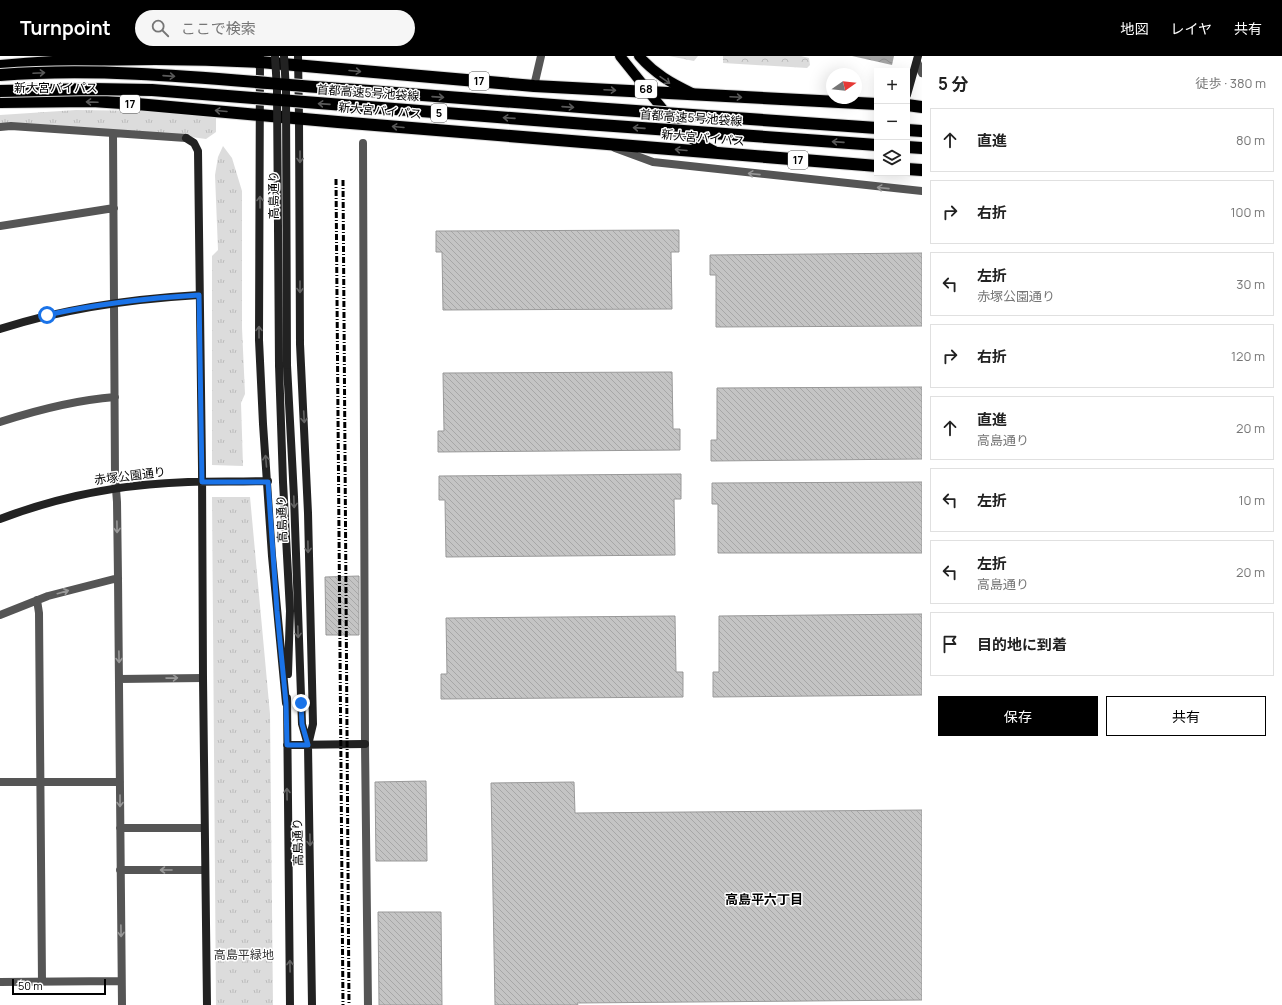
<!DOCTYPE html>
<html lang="ja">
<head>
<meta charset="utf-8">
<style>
	body { margin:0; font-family:Manrope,"Noto Sans JP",sans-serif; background:#f6f6f6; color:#222 }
	.controls { position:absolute; right:12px; top:12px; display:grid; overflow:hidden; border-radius:0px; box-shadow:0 4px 16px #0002 }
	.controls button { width:36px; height:36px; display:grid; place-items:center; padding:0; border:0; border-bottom:1px solid #e0e0e0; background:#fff; color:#222; font:20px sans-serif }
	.compass { position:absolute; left:826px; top:12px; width:36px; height:36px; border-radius:50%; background:#fff; box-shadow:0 4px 16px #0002; rotate:76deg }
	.scale { position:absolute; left:12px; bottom:10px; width:94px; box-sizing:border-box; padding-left:4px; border:2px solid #000; border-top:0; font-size:11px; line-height:14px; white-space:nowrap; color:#000; -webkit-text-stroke:3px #fff; paint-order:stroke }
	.stop { position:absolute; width:12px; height:12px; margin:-9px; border:3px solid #1a73e8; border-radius:50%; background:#fff }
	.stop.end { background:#1a73e8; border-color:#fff; box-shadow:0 1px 4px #0008 }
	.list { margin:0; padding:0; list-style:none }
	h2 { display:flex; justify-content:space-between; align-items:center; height:52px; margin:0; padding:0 16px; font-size:17px }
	h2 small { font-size:13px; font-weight:400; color:#767676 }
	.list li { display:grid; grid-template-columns:26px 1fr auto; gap:12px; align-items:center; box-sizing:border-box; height:64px; margin:0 8px 8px; padding:0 8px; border:1px solid #e0e0e0; border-radius:0px }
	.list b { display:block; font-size:15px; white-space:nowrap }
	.list p { margin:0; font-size:13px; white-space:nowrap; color:#767676 }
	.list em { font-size:13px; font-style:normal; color:#767676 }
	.actions { display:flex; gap:8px; padding:12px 16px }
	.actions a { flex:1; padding:9px 0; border:1px solid #000; border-radius:0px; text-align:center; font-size:14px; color:#000 }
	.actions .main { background:#000; color:#fff }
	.icon { flex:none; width:22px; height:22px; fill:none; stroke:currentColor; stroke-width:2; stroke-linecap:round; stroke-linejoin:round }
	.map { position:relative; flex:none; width:922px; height:949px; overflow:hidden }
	header { display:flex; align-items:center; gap:24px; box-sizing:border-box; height:56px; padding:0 20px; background:#000; color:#fff }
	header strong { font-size:19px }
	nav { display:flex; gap:22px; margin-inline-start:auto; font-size:14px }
	.search { width:280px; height:36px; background:#f6f6f6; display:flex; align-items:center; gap:10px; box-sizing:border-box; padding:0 14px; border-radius:22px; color:#767676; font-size:15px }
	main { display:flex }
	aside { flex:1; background:#fff }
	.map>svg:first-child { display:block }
	.forest { fill:url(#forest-crowns) }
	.park { fill:url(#park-tufts) }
	.water { fill:url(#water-waves) }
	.building { fill:url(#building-back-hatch); stroke:#999 }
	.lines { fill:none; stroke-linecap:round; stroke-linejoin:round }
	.primary-casing { stroke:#dbdbdb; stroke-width:12 }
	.highway-casing { stroke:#dbdbdb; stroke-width:14 }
	.street { stroke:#555; stroke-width:8 }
	.secondary { stroke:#222; stroke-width:8 }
	.primary { stroke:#000; stroke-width:10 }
	.highway { stroke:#000; stroke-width:12 }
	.rail { stroke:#000; stroke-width:3; stroke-dasharray:6 2 1 2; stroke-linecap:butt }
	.highway-bridge-casing { stroke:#dbdbdb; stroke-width:14; stroke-linecap:butt }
	.secondary-bridge { stroke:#222; stroke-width:8 }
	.highway-bridge { stroke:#000; stroke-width:12 }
	.oneway { stroke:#595959 }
	.oneway2 { stroke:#646464 }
	.oneway3 { stroke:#999 }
	.route { stroke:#1a73e8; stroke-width:5 }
	.labels { text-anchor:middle; stroke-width:3; stroke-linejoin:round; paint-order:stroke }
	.shield { fill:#fff; stroke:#4c4c4c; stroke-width:1 }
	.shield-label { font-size:11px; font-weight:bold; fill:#000 }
	.street-label { font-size:12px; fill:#000; stroke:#fff }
	.park-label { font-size:12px; fill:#333; stroke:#fff }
	.neighbourhood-label { font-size:13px; font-weight:bold; fill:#000; stroke:#fff }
</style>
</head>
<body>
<header>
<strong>Turnpoint</strong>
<div class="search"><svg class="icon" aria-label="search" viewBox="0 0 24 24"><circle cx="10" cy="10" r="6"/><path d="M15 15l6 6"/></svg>ここで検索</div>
<nav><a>地図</a><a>レイヤ</a><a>共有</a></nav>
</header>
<main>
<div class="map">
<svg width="922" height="949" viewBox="0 0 922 949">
	<defs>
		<pattern id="forest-crowns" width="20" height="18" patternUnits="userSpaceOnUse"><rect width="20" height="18" fill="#dcdcdc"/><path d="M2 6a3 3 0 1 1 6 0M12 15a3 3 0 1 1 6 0" fill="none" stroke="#bbb"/></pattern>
		<pattern id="park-tufts" width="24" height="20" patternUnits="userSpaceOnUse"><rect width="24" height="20" fill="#dcdcdc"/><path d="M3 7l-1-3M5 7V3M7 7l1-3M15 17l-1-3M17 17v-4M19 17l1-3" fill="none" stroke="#bbb"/></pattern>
		<pattern id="water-waves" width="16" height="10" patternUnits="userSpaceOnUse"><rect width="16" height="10" fill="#a3a3a3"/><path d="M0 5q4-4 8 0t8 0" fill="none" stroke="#8b8b8b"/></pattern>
		<pattern id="building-back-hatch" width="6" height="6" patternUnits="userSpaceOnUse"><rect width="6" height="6" fill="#c4c4c4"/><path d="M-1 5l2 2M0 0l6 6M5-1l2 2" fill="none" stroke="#a7a7a7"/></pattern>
	</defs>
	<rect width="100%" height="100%" fill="#fff"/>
	<!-- forest -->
	<path class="forest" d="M669 0H698L694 5Z
		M723 0H801L809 2 810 9 807 12 723 7Z"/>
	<!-- park -->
	<path class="park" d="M76 54 153 55 216 61V76L206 83 176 79 0 70V59Z
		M223 90 232 102 242 135V272L245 338 241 347 243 410 212 409V200L218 194 215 119 218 101Z
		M212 441H250L270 658 273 949H216Z"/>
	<!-- water -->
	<path class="water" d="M852 0H894L892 9Z"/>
	<!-- building -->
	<path class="building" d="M679 174V196H671L672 253 443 254 442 196H436V175Z
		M922 197V270L716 271V219H710V199Z
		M672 316 673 373H680V394L438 396V375H444L443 317Z
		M922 331V403L711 405V384H717V332Z
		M681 418V443H674L675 499 446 501 445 444H439V420Z
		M922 426V497H718V448H712V427Z
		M359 520V579H326L325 521Z
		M922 558V639L713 641V616H719V560Z
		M675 560 676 616H683V641L441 643V618H447L446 562Z
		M426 725 427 805H376L375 726Z
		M574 726 575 757 922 754V944L577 947 578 949H495L491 727Z
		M378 856H441L442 949H379Z"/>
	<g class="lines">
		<!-- primary casing -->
		<g class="primary-casing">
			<path id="primary" d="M620 0 673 66 692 83 716 96
				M639 0C655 18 671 27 692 37"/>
		</g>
		<!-- highway casing -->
		<g class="highway-casing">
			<path id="highway" d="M0 10C87 2 173 1 260 6L534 30 877 48
				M0 46 92 45 137 48 338 66 877 110
				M907 49 922 51
				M907 74 922 75
				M907 91 922 92
				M907 113 922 114"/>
		</g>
		<!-- street -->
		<path class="street" d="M917 6 922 17
			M534 30 541 0
			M0 71 11 70 186 82
			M113 77 115 420 117 446 118 522 122 949
			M363 87 365 688 368 949
			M615 92 653 106 922 135
			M0 170 114 152
			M0 366C37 354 76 344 115 341
			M37 544 39 557 42 926
			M0 559 48 540 118 522
			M119 623 203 622
			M0 726H120
			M120 772H204
			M120 814H205
			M0 926 121 925"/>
		<!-- secondary -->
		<path class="secondary" d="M298 0 299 62 300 288 308 457 313 668 308 689
			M260 1 259 284 263 368 272 500 286 647
			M907 39 918 0
			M186 82 194 87 198 95 202 412 203 622 207 949
			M0 273C65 252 131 243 199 239
			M279 309 283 426 290 555 288 618
			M287 309 294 441 302 668 308 689 312 949
			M0 463C60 440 124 428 188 426 214 425 241 426 268 425
			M287 642 290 949
			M287 689 365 688"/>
		<!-- primary -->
		<use href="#primary" class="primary"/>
		<!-- highway -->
		<use href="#highway" class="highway"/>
		<!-- rail -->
		<path class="rail" d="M336 123 343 949
			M343 124 349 949"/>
		<!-- highway-bridge casing -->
		<g class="highway-bridge-casing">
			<path id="highway-bridge" d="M0 19C118 10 239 26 357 34 530 48 704 60 877 72
				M0 35 92 33 152 34 586 68 877 89"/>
		</g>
		<!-- secondary-bridge -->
		<path class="secondary-bridge" d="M275 0 277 34 279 309
			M284 0 286 35 287 309"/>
		<!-- highway-bridge -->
		<use href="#highway-bridge" class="highway-bridge"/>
	</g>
	<!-- one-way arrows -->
	<defs><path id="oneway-shaft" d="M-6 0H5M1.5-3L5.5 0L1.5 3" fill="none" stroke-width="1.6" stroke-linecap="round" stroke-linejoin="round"/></defs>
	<g class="oneway">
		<use href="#oneway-shaft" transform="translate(355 15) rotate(5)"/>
		<use href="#oneway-shaft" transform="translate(39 17) rotate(-3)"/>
		<use href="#oneway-shaft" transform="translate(169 20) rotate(4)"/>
		<use href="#oneway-shaft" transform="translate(665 24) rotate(35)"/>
		<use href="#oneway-shaft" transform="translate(610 34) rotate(3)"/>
		<use href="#oneway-shaft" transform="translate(438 41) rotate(4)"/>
		<use href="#oneway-shaft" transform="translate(736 41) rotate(3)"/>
		<use href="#oneway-shaft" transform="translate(92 46) rotate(-178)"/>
		<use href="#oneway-shaft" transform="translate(324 48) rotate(-176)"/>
		<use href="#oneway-shaft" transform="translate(568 51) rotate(4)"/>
		<use href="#oneway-shaft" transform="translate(221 55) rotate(-175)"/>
		<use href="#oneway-shaft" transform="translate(509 62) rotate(-176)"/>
		<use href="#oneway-shaft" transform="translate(398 71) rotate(-175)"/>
		<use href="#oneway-shaft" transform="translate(639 72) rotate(-176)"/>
		<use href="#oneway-shaft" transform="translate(838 86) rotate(-176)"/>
		<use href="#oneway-shaft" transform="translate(681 94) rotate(-175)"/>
	</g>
	<g class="oneway2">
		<use href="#oneway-shaft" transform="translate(300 101) rotate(90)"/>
		<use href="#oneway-shaft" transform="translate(260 146) rotate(-90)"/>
		<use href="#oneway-shaft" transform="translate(300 231) rotate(90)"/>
		<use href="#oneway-shaft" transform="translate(259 276) rotate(-90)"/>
		<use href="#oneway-shaft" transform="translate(304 361) rotate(87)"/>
		<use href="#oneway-shaft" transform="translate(266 405) rotate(-95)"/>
		<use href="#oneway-shaft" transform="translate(294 446) rotate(88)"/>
		<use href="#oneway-shaft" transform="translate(308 491) rotate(89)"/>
		<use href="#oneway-shaft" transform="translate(298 576) rotate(88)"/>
		<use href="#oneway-shaft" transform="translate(287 738) rotate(-91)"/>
		<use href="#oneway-shaft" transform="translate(310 784) rotate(89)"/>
		<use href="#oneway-shaft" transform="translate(290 910) rotate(-91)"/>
	</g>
	<g class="oneway3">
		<use href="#oneway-shaft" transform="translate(754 118) rotate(-174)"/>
		<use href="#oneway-shaft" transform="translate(883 132) rotate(-174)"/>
		<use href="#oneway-shaft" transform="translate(117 471) rotate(89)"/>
		<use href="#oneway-shaft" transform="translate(63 536) rotate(-16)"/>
		<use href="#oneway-shaft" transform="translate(119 601) rotate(89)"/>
		<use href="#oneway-shaft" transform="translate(172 622) rotate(-1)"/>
		<use href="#oneway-shaft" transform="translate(120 745) rotate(90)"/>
		<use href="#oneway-shaft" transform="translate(166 814) rotate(180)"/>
		<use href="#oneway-shaft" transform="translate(121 875) rotate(89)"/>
	</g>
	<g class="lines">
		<!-- route -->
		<path class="route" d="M47 259C97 248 148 242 199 239L202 426H268L277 555 286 647 287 689H308L302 668 301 647"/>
	</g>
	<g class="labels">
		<!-- shield labels -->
		<g class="shield">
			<rect x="469" y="16" width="20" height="18" rx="3"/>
			<rect x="635" y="24" width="22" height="18" rx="3"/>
			<rect x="120" y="39" width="20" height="18" rx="3"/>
			<rect x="431" y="48" width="16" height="18" rx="3"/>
			<rect x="788" y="95" width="20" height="18" rx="3"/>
		</g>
		<g class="shield-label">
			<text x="479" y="29">17</text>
			<text x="646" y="37">68</text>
			<text x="130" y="52">17</text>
			<text x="439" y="61">5</text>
			<text x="798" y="108">17</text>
		</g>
		<!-- street labels -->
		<g class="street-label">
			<text x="56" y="36">新大宮バイパス</text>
			<text transform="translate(368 37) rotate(4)" y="4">首都高速5号池袋線</text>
			<text transform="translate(380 55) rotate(5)" y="4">新大宮バイパス</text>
			<text transform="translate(691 62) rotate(4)" y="4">首都高速5号池袋線</text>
			<text transform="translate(703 82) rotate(5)" y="4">新大宮バイパス</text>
			<text transform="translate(274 139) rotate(-90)" y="4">高島通り</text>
			<text transform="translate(130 420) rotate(-7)" y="4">赤塚公園通り</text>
			<text transform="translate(282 463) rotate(-92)" y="4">高島通り</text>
			<text transform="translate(298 786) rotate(-91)" y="4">高島通り</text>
		</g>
		<!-- park labels -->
		<g class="park-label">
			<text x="244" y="903">高島平緑地</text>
		</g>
		<!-- neighbourhood labels -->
		<g class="neighbourhood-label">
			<text x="764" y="848">高島平六丁目</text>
		</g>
	</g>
</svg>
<div class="controls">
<button>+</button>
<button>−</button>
<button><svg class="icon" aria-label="layers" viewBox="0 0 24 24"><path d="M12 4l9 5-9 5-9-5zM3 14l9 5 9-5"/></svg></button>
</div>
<svg class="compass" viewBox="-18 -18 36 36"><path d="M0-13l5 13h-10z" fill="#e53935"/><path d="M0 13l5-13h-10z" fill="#767676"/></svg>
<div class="scale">50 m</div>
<div class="stop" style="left:47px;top:259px"></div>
<div class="stop end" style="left:301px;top:647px"></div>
</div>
<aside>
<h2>5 分<small>徒歩 · 380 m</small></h2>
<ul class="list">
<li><svg class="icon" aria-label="ahead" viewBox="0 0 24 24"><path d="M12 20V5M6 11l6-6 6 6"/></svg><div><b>直進</b></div><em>80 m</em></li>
<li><svg class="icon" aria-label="right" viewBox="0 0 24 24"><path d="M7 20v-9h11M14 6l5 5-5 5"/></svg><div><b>右折</b></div><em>100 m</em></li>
<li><svg class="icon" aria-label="left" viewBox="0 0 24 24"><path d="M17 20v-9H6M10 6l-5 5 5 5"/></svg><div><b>左折</b><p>赤塚公園通り</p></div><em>30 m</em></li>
<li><svg class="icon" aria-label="right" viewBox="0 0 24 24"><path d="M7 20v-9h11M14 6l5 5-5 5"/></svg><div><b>右折</b></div><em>120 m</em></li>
<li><svg class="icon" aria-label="ahead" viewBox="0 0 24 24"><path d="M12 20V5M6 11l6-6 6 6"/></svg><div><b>直進</b><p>高島通り</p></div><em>20 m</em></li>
<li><svg class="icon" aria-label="left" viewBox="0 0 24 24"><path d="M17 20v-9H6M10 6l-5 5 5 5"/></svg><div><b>左折</b></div><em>10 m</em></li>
<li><svg class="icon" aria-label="left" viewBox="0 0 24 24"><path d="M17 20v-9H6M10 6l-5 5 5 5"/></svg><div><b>左折</b><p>高島通り</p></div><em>20 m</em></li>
<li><svg class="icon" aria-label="arrive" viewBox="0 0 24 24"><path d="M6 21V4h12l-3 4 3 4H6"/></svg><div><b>目的地に到着</b></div></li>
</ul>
<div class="actions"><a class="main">保存</a><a>共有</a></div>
</aside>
</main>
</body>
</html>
